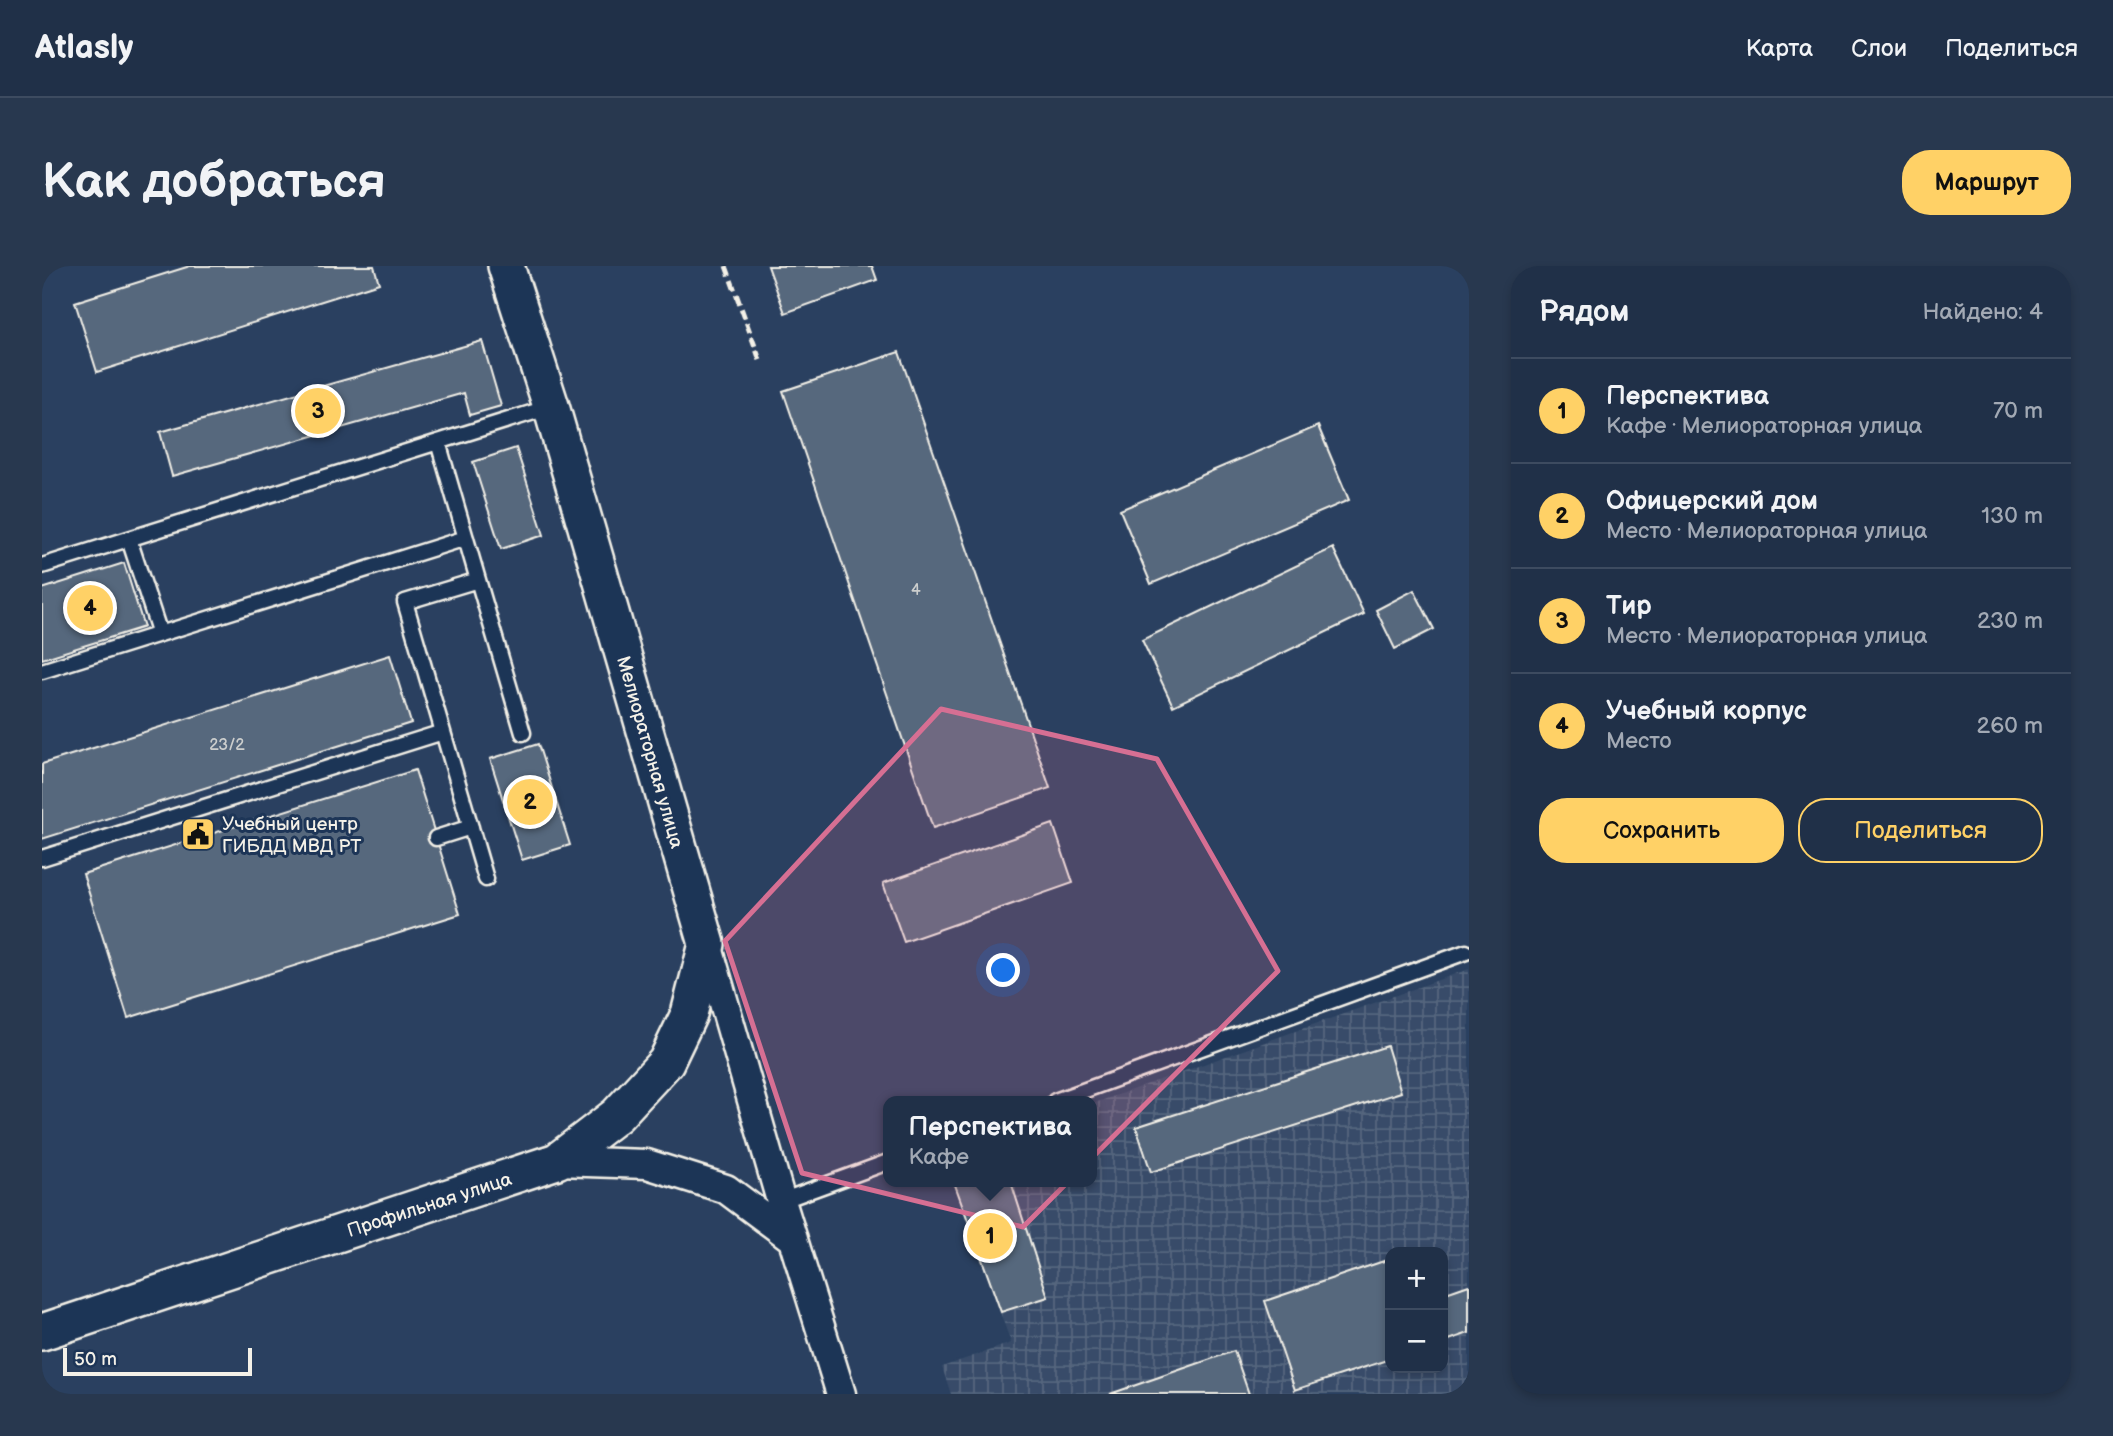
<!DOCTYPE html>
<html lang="ru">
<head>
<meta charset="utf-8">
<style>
	body { margin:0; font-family:"Balsamiq Sans",sans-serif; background:#28384f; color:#f1f3f6 }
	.controls { position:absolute; right:21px; bottom:21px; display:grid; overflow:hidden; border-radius:14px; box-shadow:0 4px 10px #0003 }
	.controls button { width:63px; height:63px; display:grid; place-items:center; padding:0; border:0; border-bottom:2px solid #3d4b60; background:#203048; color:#f1f3f6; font:35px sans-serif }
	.scale { position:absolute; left:21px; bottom:18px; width:189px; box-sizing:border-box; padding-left:7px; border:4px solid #f4f1e8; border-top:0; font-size:19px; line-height:24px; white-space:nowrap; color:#f4f1e8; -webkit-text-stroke:5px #1d3557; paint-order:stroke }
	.you { position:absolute; left:962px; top:705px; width:24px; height:24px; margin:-18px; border:5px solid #fff; border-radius:50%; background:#1a73e8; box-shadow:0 0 0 10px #1a73e833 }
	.badge { display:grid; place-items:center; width:46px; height:46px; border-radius:50%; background:#ffd166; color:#111; font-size:23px; font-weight:700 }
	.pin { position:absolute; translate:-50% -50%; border:4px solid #fff; box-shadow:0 2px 7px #0006 }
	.popup { position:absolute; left:841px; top:830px; width:214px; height:91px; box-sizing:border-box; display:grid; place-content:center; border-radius:14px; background:#203048; filter:drop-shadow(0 2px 5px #0005); font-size:23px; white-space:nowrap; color:#a2a9b4 }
	.popup b { font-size:26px; color:#f1f3f6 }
	.popup::after { content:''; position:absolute; left:50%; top:100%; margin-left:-14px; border:14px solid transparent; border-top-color:#203048 }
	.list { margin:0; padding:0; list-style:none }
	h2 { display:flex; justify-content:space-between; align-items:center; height:91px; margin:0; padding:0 28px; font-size:30px }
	h2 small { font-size:23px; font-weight:400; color:#a2a9b4 }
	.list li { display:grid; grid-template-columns:46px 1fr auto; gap:21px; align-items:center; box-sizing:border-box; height:105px; padding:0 28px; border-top:2px solid #3d4b60 }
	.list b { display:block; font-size:26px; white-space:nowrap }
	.list p { margin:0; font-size:23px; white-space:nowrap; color:#a2a9b4 }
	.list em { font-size:23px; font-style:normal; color:#a2a9b4 }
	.actions { display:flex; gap:14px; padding:21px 28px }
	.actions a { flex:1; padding:16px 0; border:2px solid #ffd166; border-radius:28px; text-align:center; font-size:24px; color:#ffd166 }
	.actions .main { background:#ffd166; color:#111 }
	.map { position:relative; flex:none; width:1427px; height:1128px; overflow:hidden; border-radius:28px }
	header { display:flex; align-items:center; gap:42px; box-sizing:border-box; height:98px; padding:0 35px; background:#203048; border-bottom:2px solid #3d4b60 }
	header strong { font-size:33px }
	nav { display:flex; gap:38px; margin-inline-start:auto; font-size:24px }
	.intro { display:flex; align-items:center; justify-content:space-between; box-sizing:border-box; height:168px; padding:0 42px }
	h1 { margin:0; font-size:49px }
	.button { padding:18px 32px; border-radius:28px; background:#ffd166; color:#111; font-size:24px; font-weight:700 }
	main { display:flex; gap:42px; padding:0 42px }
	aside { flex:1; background:#203048; border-radius:28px; box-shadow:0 4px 10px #0003 }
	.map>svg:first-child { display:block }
	.industrial { fill:url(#industrial-grid); fill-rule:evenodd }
	.building { fill:#56677d; stroke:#f4f1e8; stroke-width:2 }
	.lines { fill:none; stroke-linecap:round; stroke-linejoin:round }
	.service-casing { stroke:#f4f1e8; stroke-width:19 }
	.minor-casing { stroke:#f4f1e8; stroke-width:33 }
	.tertiary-casing { stroke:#f4f1e8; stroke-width:40 }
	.service { stroke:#1d3557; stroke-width:14 }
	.minor { stroke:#1d3557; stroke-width:28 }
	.tertiary { stroke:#1d3557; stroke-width:35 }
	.rail { stroke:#f4f1e8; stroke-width:5; stroke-dasharray:10 5; stroke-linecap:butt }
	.marked { fill:#d66f93; fill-opacity:0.2; stroke:#d66f93; stroke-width:5; stroke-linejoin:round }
	.labels { text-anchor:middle; stroke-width:6; stroke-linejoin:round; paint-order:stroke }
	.number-label { font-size:16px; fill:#cccecd }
	.street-label { font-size:19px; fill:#f4f1e8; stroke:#1d3557 }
	.poi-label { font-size:19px; fill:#f4f1e8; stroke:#1d3557; text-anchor:start }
</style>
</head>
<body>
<header>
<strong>Atlasly</strong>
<nav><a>Карта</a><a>Слои</a><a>Поделиться</a></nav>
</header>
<div class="intro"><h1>Как добраться</h1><a class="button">Маршрут</a></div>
<main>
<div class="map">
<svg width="1427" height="1128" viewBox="0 0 1427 1128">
	<defs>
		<pattern id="industrial-grid" width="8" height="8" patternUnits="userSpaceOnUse" patternTransform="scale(1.75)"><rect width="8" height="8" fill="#374c69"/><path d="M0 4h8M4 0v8" fill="none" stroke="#55667e"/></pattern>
	</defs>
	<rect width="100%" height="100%" fill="#2a4060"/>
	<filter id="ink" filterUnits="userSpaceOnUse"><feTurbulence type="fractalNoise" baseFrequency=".0143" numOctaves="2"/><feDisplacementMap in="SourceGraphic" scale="14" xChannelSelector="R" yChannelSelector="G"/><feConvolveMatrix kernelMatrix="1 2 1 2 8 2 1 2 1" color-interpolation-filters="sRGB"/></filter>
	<g filter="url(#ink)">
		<!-- industrial -->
		<path class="industrial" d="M1427 703V1128H909L900 1101 969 1077 912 916H1050V838ZM1348 986H1401V1102H1348Z"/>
		<!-- building -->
		<path class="building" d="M148 0H332L337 17 55 106 33 36Z
			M726 0H830L835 14 743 47Z
			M440 75 459 140 428 149 422 127 130 210 118 166Z
			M857 86 1008 522 891 562 741 125Z
			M1276 160 1307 234 1109 318 1078 244Z
			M474 182 502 269 459 283 431 196Z
			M1291 282 1322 348 1131 440 1100 374Z
			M82 297 102 361 0 393V323Z
			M1372 324 1392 363 1353 383 1334 344Z
			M348 389 369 457 0 573V498Z
			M496 478 528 579 480 594 448 493Z
			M373 504 418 648 86 752 41 608Z
			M1011 558 1031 617 862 676 841 617Z
			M1345 780 1359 826 1109 906 1094 861Z
			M912 916H969L1006 1031 959 1046Z
			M1348 993V1093L1253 1124 1223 1035Z
			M1427 1019V1067L1401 1076V1028Z
			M1192 1085 1207 1128H1068Z"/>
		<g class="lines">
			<!-- service casing -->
			<g class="service-casing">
				<path id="service" d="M396 176 436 314 363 336 444 613
					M87 273 118 368
					M0 300 508 141
					M436 314 481 467
					M0 405 424 272
					M394 572 429 561
					M0 592 401 466
					M1013 835 1424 686
					M739 935 846 896"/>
			</g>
			<!-- minor casing -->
			<g class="minor-casing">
				<path id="minor" d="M665 678 739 935 799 1128
					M515 895 605 898 684 923 751 973"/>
			</g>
			<!-- tertiary casing -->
			<g class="tertiary-casing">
				<path id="tertiary" d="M0 1066 515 895 575 849 624 796 647 748 665 678 509 140 464 0"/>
			</g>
			<!-- service -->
			<use href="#service" class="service"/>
			<!-- minor -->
			<use href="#minor" class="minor"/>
			<!-- tertiary -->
			<use href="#tertiary" class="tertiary"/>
			<!-- rail -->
			<path class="rail" d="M684 0 719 97"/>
		</g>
	</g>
	<!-- marked area -->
	<path class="marked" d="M899 443 1115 493 1236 705 981 961 760 907 683 675Z"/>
	<!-- icons -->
	<defs>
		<g id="civic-square" transform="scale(1.75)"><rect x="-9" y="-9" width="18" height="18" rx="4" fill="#ffd166" stroke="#1d3557"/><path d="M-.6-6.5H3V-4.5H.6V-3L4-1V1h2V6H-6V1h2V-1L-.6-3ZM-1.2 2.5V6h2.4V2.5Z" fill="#111"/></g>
	</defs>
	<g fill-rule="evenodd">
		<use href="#civic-square" x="156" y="568"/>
	</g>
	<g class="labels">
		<!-- number labels -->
		<g class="number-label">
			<text x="874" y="329">4</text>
			<text x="185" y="484">23/2</text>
		</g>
		<!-- street labels -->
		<g class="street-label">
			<text transform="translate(609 486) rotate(74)" y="7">Мелиораторная улица</text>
			<text transform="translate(387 938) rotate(-18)" y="7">Профильная улица</text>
		</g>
		<!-- poi labels -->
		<g class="poi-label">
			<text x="180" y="564">Учебный центр<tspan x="180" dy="22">ГИБДД МВД РТ</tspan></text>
		</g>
	</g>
</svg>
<div class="controls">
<button>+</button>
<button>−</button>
</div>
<div class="scale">50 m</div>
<div class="you"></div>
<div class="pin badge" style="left:948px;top:970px">1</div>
<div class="popup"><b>Перспектива</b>Кафе</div>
<div class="pin badge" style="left:488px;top:536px">2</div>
<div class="pin badge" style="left:276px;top:145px">3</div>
<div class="pin badge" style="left:48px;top:342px">4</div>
</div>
<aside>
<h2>Рядом<small>Найдено: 4</small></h2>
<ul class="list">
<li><span class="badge">1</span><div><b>Перспектива</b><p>Кафе · Мелиораторная улица</p></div><em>70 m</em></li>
<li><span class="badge">2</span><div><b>Офицерский дом</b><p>Место · Мелиораторная улица</p></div><em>130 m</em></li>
<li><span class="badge">3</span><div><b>Тир</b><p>Место · Мелиораторная улица</p></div><em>230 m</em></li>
<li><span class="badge">4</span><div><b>Учебный корпус</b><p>Место</p></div><em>260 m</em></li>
</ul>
<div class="actions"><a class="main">Сохранить</a><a>Поделиться</a></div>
</aside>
</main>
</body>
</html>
